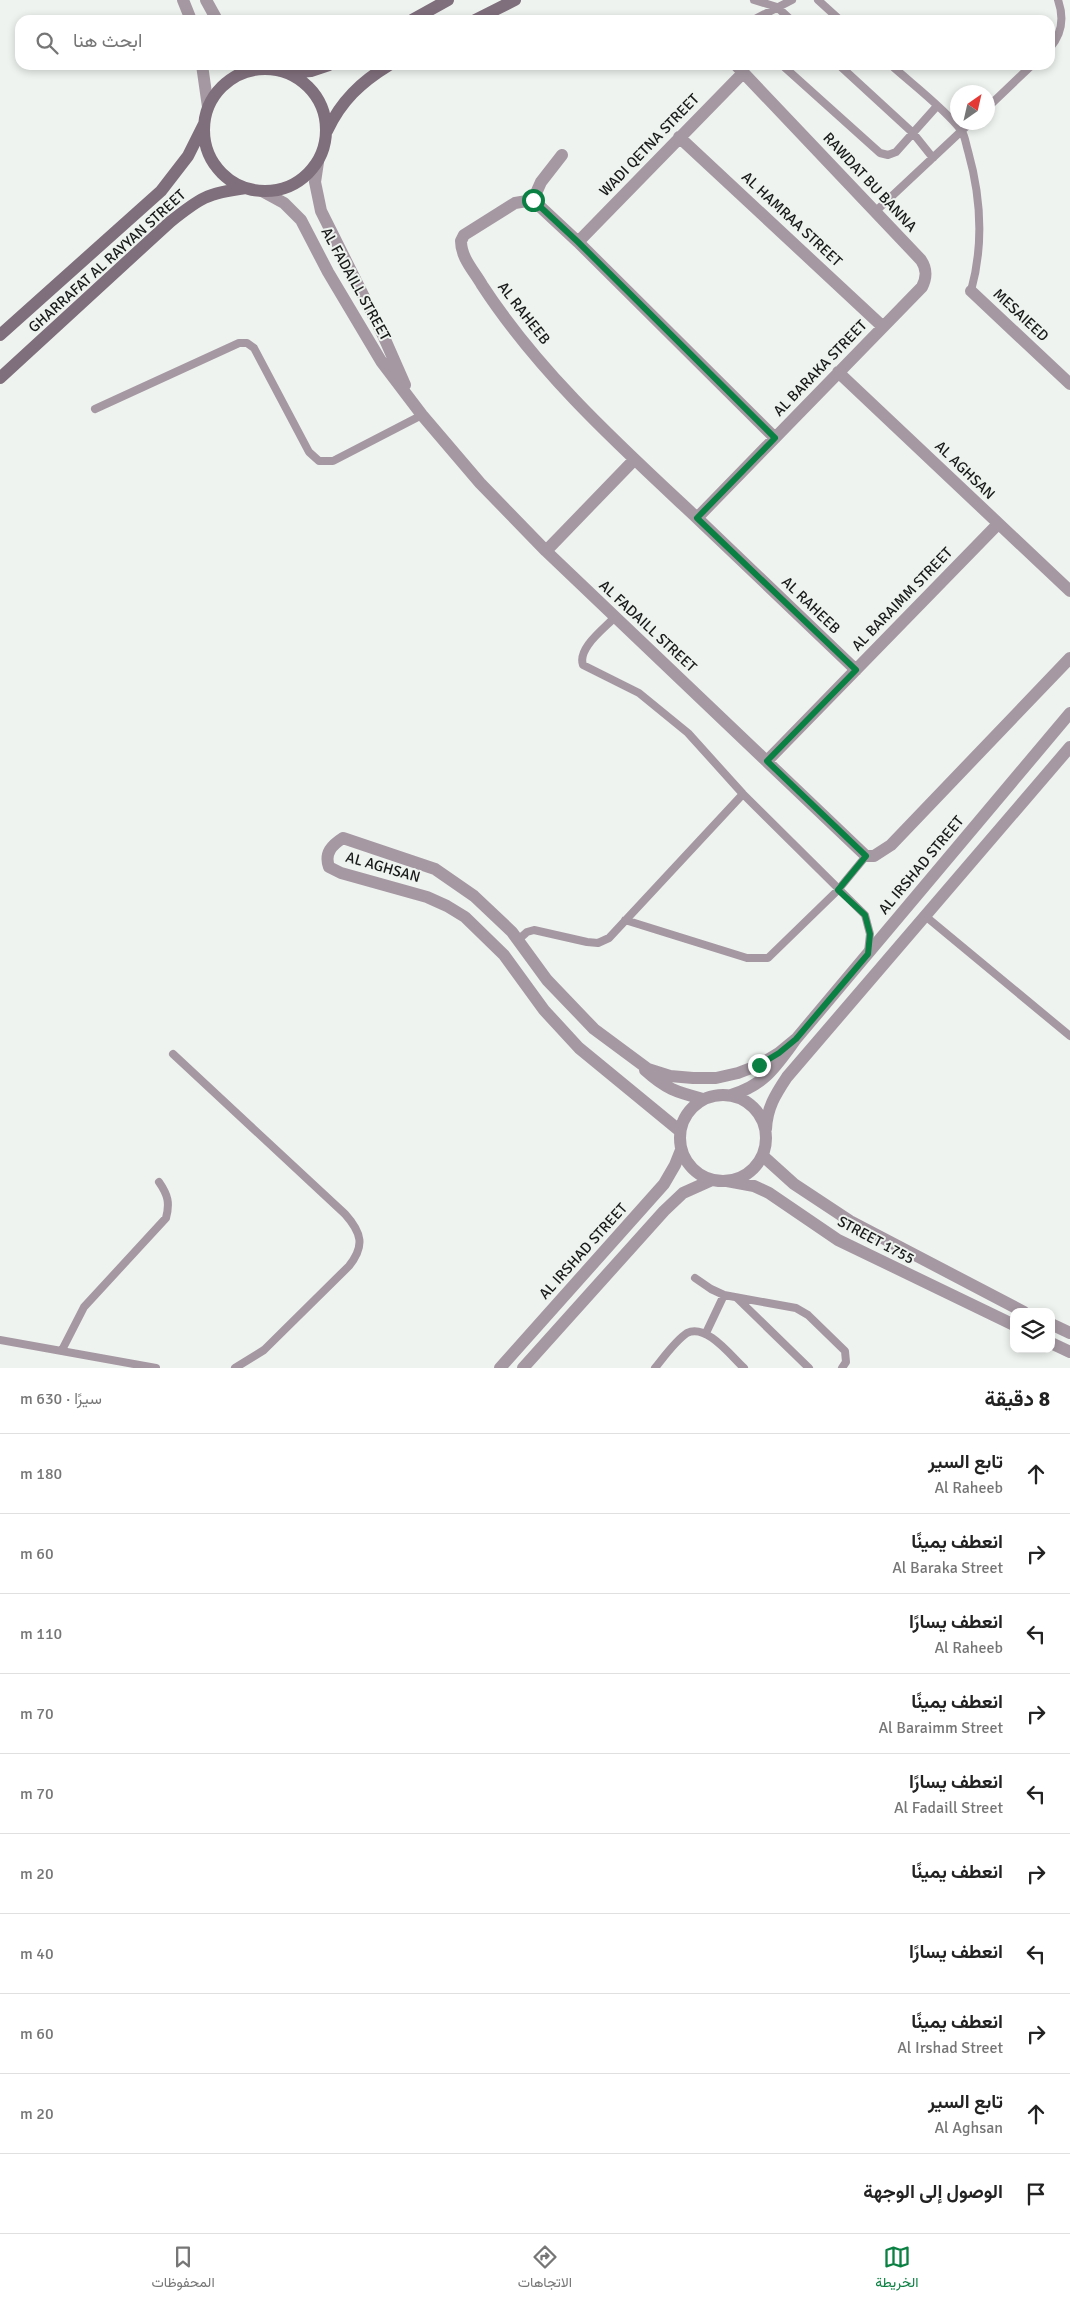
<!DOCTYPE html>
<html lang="ar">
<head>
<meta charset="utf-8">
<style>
	body { margin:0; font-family:Signika,Vazirmatn,sans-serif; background:#f6f6f6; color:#222; direction:rtl }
	.controls { position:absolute; right:15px; bottom:15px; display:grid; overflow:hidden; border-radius:10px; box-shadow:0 2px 8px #0003 }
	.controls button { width:45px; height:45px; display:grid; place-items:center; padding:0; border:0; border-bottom:1px solid #e0e0e0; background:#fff; color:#222; font:25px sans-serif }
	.compass { position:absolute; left:950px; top:85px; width:45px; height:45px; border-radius:50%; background:#fff; box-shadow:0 2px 8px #0003; rotate:34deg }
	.stop { position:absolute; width:15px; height:15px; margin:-11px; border:4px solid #0b8043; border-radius:50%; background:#fff }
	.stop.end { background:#0b8043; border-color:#fff; box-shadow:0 1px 5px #0008 }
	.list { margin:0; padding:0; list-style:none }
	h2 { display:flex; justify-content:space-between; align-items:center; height:65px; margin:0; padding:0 20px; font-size:21px }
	h2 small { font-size:16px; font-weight:400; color:#767676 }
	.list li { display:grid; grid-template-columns:32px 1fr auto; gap:15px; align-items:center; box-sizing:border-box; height:80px; padding:0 20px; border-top:1px solid #e0e0e0 }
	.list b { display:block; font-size:19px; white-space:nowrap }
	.list p { margin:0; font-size:16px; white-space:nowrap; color:#767676 }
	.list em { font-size:16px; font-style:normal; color:#767676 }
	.icon { flex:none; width:28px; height:28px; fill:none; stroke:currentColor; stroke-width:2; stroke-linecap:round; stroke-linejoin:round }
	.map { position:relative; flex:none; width:1070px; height:1368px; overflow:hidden; direction:ltr }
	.search { position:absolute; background:#fff; box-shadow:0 2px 8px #0003; left:15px; right:15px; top:15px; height:55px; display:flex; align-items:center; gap:12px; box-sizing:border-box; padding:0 18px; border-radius:15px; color:#767676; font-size:19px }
	.sheet { height:865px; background:#fff }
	nav { display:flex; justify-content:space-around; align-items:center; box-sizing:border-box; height:70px; border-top:1px solid #e0e0e0; background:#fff; font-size:14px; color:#767676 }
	nav a { display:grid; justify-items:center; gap:2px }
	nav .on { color:#0b8043 }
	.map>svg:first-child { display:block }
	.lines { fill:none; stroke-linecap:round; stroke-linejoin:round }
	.service { stroke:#a598a2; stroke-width:8 }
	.minor { stroke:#a598a2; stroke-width:12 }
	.secondary { stroke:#7f6e7b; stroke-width:12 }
	.route { stroke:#0b8043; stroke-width:6 }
	.labels { text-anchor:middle; stroke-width:4; stroke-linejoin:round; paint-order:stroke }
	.street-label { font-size:15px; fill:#181a19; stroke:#eef3ef }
</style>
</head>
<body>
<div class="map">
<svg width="1070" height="1368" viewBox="0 0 1070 1368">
	<rect width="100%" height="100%" fill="#eef3ef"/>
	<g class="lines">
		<!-- service -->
		<path class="service" d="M754 0 777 7 791 20
			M818 0 840 20
			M753 20 792 0
			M1050 48C1062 34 1064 17 1058 0
			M782 65 880 153 888 155 896 152 937 106
			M839 65 913 133 933 158
			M891 65C912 84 944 108 961 130 965 135 966 145 968 151 981 197 984 244 971 291
			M988 107 1032 65
			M876 211 971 122
			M95 409 239 343H247L254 348 309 452 319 461H333L422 415
			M615 617C605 628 577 648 583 665L639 693 688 733 743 794 865 915 870 934 868 952
			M924 915 1070 1036
			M625 920 747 958H768L838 890 866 856
			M518 940 527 932 534 930 587 942 598 943 609 938 743 794
			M173 1054 345 1214C362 1233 365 1246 349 1266L264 1350 235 1368
			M695 1278 711 1289 724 1295 796 1308 808 1315 845 1351 846 1362 842 1368
			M737 1298 809 1368
			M706 1333 724 1295
			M0 1340 156 1368
			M62 1350 84 1307 166 1218C170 1203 168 1195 159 1182
			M655 1368C664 1357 675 1341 687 1333 706 1323 731 1356 744 1368"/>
		<!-- minor -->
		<path class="minor" d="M183 0 191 20
			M206 0 217 20
			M202 65 208 107
			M264 65 271 69
			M679 137 882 326
			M318 162 315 182 321 211 383 335 405 385
			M262 191 284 203 301 220 328 272 381 361 422 415 480 483 546 551 866 856H874L891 845 1070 658
			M533 200 541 182 562 155
			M578 242 743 73
			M971 291 1070 384
			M838 372 1070 591
			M775 438 578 242 533 200 515 203 464 235 461 241C461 258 474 271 482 285 540 374 620 446 697 518 750 569 803 620 856 670
			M697 518 922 287C927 277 927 269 921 260L736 65
			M546 551 634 460
			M767 761 998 524
			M645 1070C666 1089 676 1092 703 1099
			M680 1138a43 43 0 1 1 86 0a43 43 0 1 1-86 0Z
			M731 1095C765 1085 776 1066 796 1039L1070 713
			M766 1129C767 1108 775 1095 787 1077L1070 747
			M680 1131 579 1048 544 1010 504 955 465 917 447 906 427 897 341 873 329 867C324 853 332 845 343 838L435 869 474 896 512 932 547 980 594 1029 648 1069 670 1076 693 1078H716L738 1073 759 1065 779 1053 796 1039
			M763 1156 794 1184 850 1221 1024 1312
			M727 1181 754 1186 769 1193 838 1240 1014 1325
			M1051 1324 1070 1333
			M1051 1343 1070 1352
			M500 1368 664 1184 675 1165 681 1150
			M523 1368 664 1211 683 1193 712 1180"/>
		<!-- secondary -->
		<path class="secondary" d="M412 20 448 0
			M475 20 515 0
			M204 130a61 61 0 1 1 122 0a61 61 0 1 1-122 0Z
			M288 73 311 71 329 65
			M327 131C341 101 361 82 389 65
			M0 335 161 191 188 156 204 124
			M0 378 170 222C200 198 207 193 246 188"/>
	</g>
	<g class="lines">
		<!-- route -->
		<path class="route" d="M533 200 578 242 775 438 697 518 856 670 767 761 866 856 838 890 865 915 870 934 868 954 796 1039 779 1053 759 1065"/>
	</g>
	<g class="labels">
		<!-- street labels -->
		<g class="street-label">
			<text transform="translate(649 145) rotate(-46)" y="5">WADI QETNA STREET</text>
			<text transform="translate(870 182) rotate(47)" y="5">RAWDAT BU BANNA</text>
			<text transform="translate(792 219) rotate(43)" y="5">AL HAMRAA STREET</text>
			<text transform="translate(107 261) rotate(-42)" y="5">GHARRAFAT AL RAYYAN STREET</text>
			<text transform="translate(356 284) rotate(61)" y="5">AL FADAILL STREET</text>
			<text transform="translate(524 313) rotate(52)" y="5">AL RAHEEB</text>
			<text transform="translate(1021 315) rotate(43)" y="5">MESAIEED</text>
			<text transform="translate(820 368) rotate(-46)" y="5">AL BARAKA STREET</text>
			<text transform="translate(965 470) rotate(44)" y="5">AL AGHSAN</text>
			<text transform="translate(902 599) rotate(-46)" y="5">AL BARAIMM STREET</text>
			<text transform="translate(811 605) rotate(44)" y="5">AL RAHEEB</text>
			<text transform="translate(648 626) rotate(43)" y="5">AL FADAILL STREET</text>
			<text transform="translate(921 865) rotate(-50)" y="5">AL IRSHAD STREET</text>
			<text transform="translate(383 867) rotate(16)" y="5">AL AGHSAN</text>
			<text transform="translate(876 1240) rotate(28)" y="5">STREET 1755</text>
			<text transform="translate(583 1251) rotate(-48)" y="5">AL IRSHAD STREET</text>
		</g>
	</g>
</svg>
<div class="controls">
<button><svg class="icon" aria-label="layers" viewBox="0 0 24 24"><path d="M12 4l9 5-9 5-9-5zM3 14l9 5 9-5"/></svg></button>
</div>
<svg class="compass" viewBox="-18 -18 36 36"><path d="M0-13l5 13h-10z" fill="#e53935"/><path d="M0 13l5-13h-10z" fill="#767676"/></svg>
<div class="stop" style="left:533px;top:200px"></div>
<div class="stop end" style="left:759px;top:1065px"></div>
<div class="search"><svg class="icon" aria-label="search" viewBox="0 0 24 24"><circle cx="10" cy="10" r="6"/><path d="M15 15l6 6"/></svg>ابحث هنا</div>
</div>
<section class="sheet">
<h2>8 دقيقة<small>سيرًا · 630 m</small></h2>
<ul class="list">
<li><svg class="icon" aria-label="ahead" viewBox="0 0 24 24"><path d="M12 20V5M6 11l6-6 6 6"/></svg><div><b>تابع السير</b><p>Al Raheeb</p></div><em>180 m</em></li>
<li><svg class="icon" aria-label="right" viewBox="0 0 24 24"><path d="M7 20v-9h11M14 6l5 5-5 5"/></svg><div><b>انعطف يمينًا</b><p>Al Baraka Street</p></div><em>60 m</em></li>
<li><svg class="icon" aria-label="left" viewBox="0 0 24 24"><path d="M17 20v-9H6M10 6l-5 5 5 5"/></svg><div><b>انعطف يسارًا</b><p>Al Raheeb</p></div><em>110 m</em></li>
<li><svg class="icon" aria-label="right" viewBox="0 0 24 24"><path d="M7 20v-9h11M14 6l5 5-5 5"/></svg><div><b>انعطف يمينًا</b><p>Al Baraimm Street</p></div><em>70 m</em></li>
<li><svg class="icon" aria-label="left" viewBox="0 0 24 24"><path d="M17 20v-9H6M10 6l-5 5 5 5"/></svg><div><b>انعطف يسارًا</b><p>Al Fadaill Street</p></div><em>70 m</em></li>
<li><svg class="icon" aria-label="right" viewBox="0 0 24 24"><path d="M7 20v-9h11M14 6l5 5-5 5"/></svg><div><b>انعطف يمينًا</b></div><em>20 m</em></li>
<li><svg class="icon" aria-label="left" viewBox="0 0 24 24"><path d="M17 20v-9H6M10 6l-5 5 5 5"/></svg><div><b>انعطف يسارًا</b></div><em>40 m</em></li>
<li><svg class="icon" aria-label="right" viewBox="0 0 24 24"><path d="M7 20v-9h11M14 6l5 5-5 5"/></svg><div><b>انعطف يمينًا</b><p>Al Irshad Street</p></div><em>60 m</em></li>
<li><svg class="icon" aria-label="ahead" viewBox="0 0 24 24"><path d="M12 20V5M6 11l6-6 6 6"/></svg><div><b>تابع السير</b><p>Al Aghsan</p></div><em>20 m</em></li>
<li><svg class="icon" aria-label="arrive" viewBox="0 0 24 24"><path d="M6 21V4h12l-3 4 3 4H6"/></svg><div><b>الوصول إلى الوجهة</b></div></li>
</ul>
</section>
<nav>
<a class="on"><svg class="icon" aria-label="map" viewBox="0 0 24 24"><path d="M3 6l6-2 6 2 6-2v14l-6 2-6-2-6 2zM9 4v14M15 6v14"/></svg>الخريطة</a>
<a><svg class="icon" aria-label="directions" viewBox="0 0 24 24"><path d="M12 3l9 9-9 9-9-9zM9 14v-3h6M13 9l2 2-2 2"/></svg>الاتجاهات</a>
<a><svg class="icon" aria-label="saved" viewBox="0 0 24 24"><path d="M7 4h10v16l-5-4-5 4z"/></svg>المحفوظات</a>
</nav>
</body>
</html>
